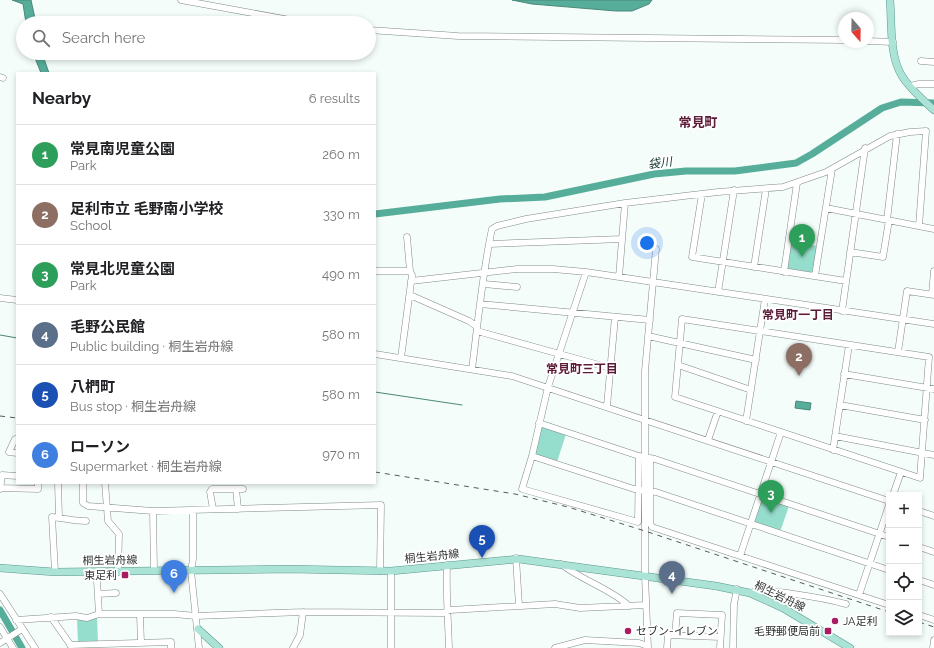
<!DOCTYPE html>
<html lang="en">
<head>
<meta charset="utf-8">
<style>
	body { margin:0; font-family:Raleway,"Noto Sans JP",sans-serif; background:#f6f6f6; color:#202124 }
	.controls { position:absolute; right:12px; bottom:12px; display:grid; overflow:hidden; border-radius:0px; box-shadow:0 2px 6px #0003 }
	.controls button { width:36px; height:36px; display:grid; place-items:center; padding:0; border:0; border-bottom:1px solid #e0e0e0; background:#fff; color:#202124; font:20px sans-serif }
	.compass { position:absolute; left:838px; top:12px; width:36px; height:36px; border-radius:50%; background:#fff; box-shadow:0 2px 6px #0003; rotate:160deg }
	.you { position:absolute; left:647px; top:243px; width:14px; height:14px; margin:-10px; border:3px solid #fff; border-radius:50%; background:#1a73e8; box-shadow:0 0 0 6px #1a73e833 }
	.badge { display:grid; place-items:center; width:26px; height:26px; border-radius:50%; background:#b45309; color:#fff; font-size:13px; font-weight:700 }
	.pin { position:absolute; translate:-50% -33px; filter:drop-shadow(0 1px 2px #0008) }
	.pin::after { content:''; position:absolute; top:21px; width:14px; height:12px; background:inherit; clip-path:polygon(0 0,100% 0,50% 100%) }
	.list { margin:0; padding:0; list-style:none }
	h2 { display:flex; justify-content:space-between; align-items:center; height:52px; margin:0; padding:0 16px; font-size:17px }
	h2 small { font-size:13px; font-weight:400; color:#757577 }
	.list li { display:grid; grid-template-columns:26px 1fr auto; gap:12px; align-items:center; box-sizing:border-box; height:60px; padding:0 16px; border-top:1px solid #e0e0e0 }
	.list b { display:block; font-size:15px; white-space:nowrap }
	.list p { margin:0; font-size:13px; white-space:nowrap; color:#757577 }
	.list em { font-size:13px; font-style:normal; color:#757577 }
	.icon { flex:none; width:22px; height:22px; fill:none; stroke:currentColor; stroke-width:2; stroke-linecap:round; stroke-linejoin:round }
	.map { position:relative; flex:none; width:934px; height:648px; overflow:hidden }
	.search { position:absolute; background:#fff; box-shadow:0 2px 6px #0003; left:16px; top:16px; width:360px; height:44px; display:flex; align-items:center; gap:10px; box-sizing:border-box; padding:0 14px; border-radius:22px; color:#757577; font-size:15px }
	.panel { position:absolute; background:#fff; box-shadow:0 2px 6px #0003; left:16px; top:72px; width:360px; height:412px; border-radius:0px }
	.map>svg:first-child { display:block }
	.green { fill:#95ddcc }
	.water { fill:#56ad9a; stroke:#4a887a }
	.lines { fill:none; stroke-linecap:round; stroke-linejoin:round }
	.stream { stroke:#4a887a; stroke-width:1 }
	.river { stroke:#56ad9a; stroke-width:7 }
	.minor-casing { stroke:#818987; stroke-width:7 }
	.major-casing { stroke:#5c988b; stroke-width:8 }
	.minor { stroke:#fff; stroke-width:6 }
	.major { stroke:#ace3d7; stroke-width:7 }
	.rail { stroke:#565a58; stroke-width:1; stroke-dasharray:5 5; stroke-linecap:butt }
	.poi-dot { fill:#a81d60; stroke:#fff; stroke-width:1.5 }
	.labels { text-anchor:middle; stroke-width:3.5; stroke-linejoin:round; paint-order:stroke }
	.street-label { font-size:11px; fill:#2e3130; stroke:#fff }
	.poi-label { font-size:11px; fill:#2e3130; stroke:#fff; text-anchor:end }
	.water-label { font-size:12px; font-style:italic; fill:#103931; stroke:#fff }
	.neighbourhood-label { font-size:12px; font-weight:bold; fill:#5b1a36; stroke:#fff }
	.quarter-label { font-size:13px; font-weight:bold; fill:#5b1a36; stroke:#fff }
</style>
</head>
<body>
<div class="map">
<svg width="934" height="648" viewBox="0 0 934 648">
	<rect width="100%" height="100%" fill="#f4fdfa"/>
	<!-- green -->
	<path class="green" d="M790 242 818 246 814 272 811 274 790 271 787 268Z
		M542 426 566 434 557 462 535 454 539 428Z
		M764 498 789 506 780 532 755 523 754 520 761 499Z
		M97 617 98 643H78L77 618Z"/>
	<!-- water -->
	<path class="water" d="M12 0H31L36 23H26L23 4Z
		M512 0H652L649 4 632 11H616L532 4Z
		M33 53H42L49 73H41Z
		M796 401 811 403 810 410 795 408Z"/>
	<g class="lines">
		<!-- stream -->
		<path class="stream" d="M0 335 17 338
			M375 392 462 405"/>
		<!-- river -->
		<path class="river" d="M375 214 500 199 545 197 654 174 686 171H735L796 163 812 154 882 108 901 102 934 103
			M0 610 22 648"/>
		<!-- minor casing -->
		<g class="minor-casing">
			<path id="minor" d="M181 0 306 23
				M369 30 458 36 844 40
				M868 41 893 42
				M921 61 934 62
				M0 77 3 78
				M910 86 919 84H934
				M702 194 692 257 846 281
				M826 208 934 229
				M887 220 897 134
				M489 244 622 239
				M850 252 883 257 889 220
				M754 267 766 189
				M375 271H410
				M586 272 548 387 532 456 522 489 638 522 639 456
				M784 272 797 183
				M815 276 832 169
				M619 277 625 203
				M411 281 517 269H553L586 272 934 324
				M484 284 517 287
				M718 292 734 190
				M932 294 934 271
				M410 295 469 321 476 326
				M0 298 17 300
				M480 304 650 320
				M842 311 865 148
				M682 319 929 357 920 478 675 397Z
				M477 331 610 368
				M648 336 756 360
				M898 352 907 291 934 295
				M375 354 512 376 889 501
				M401 358 412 275 410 271 407 237
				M678 365 751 390
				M472 369C478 323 482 275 492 229L497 226 526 219 625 203 718 192 783 187 826 172 890 136 910 132 926 131 919 226
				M844 374 934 389
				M840 405 925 420
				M607 406 615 317
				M746 421 765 299
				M539 423 639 456 655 459 889 537
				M835 436 934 455
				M17 439H15L9 452 17 453
				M708 440 718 411
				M833 450 849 345
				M532 456 634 489 656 492 889 570
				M650 458V523L652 527 889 605
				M58 483 59 518
				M83 483V503L88 506 153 511 381 505 380 571
				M105 483 108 521 119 534 118 572
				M0 488 38 489V483
				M0 489 2 475 17 476
				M236 489 238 509
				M893 495 901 472
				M213 509 210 492 212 489H243
				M193 510V559L191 571 199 648
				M153 511 154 570
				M919 511 934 516
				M919 547 934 552
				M740 556 781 432
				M516 558 519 606
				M561 564C581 580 611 589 629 606
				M447 565C446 593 448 620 449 648
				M391 571V648
				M55 572 52 517C64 518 73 521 86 521
				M919 580 934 585
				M97 581 99 614
				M750 593C766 587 827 599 846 604
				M0 594 35 648
				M98 594 116 593
				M859 595 889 505
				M140 615 141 643
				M919 615 934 620
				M51 617 72 647
				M16 620 76 616 87 618 99 614H174L196 616 303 612 443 613 450 610 555 604 580 608 646 605
				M0 627 13 648
				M675 635 677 613 722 615 720 648
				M0 643 22 629
				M70 645 171 642V648
				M293 648 300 635 303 612
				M555 648 585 640 639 643 648 646
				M648 648 645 576V371L656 249
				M667 648 668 635 720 637
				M733 648 734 604 737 589
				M933 648 934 640"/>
		</g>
		<!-- major casing -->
		<g class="major-casing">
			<path id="major" d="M890 0C892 24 889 55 902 76 910 89 923 100 934 110
				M0 568 55 572 288 569 391 571 519 559 716 586 750 593 783 608 850 648
				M198 629 219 648"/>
		</g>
		<!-- minor -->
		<use href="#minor" class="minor"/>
		<!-- major -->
		<use href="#major" class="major"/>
		<!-- rail -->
		<path class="rail" d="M0 416 17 418
			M375 472 515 494 568 507 645 531 889 612
			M919 622 934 627"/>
	</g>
	<!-- markers -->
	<g class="poi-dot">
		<rect x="121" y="571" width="8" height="8" rx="2"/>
		<circle cx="835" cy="621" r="4"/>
		<circle cx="628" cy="631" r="4"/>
		<rect x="824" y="627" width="8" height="8" rx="2"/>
	</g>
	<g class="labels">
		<!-- street labels -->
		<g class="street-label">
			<text transform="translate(432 556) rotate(-6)" y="4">桐生岩舟線</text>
			<text transform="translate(110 560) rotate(-1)" y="4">桐生岩舟線</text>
			<text transform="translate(780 596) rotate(26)" y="4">桐生岩舟線</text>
		</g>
		<!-- poi labels -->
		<g class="poi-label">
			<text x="117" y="579">東足利</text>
			<text x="843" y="625" text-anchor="start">JA足利</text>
			<text x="636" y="635" text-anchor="start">セブン-イレブン</text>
			<text x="820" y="635">毛野郵便局前</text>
		</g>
		<!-- water labels -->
		<g class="water-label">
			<text transform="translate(660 163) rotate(-7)" y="4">袋川</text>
		</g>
		<!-- neighbourhood labels -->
		<g class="neighbourhood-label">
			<text x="798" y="319">常見町一丁目</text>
			<text x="582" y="373">常見町三丁目</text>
		</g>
		<!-- quarter labels -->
		<g class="quarter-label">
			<text x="698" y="127">常見町</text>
		</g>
	</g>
</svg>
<div class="controls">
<button>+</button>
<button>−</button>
<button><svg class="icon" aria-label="locate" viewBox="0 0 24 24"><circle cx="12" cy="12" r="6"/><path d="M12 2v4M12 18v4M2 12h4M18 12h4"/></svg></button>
<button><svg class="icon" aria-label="layers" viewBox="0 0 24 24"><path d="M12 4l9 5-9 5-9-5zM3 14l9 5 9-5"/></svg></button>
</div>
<svg class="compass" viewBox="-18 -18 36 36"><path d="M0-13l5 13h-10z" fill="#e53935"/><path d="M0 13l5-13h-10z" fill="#757577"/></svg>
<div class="you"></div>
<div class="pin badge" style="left:802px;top:257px;background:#2e9e5b">1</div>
<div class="pin badge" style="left:799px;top:376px;background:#8d6e63">2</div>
<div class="pin badge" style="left:771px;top:513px;background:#2e9e5b">3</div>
<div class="pin badge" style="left:672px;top:594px;background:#5c6f8a">4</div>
<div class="pin badge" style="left:482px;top:558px;background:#1a4fb4">5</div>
<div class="pin badge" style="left:174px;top:593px;background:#3f7fe0">6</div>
<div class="search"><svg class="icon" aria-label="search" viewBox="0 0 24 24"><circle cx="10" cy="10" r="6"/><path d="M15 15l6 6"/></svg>Search here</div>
<section class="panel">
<h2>Nearby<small>6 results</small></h2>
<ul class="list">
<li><span class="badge" style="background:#2e9e5b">1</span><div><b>常見南児童公園</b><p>Park</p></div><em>260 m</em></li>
<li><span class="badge" style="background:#8d6e63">2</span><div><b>足利市立 毛野南小学校</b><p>School</p></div><em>330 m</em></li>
<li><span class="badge" style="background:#2e9e5b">3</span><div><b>常見北児童公園</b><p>Park</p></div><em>490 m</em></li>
<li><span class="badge" style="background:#5c6f8a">4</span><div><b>毛野公民館</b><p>Public building · 桐生岩舟線</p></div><em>580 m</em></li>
<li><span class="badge" style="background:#1a4fb4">5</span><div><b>八椚町</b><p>Bus stop · 桐生岩舟線</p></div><em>580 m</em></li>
<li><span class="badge" style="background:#3f7fe0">6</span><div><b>ローソン</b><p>Supermarket · 桐生岩舟線</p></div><em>970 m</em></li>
</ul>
</section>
</div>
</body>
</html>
